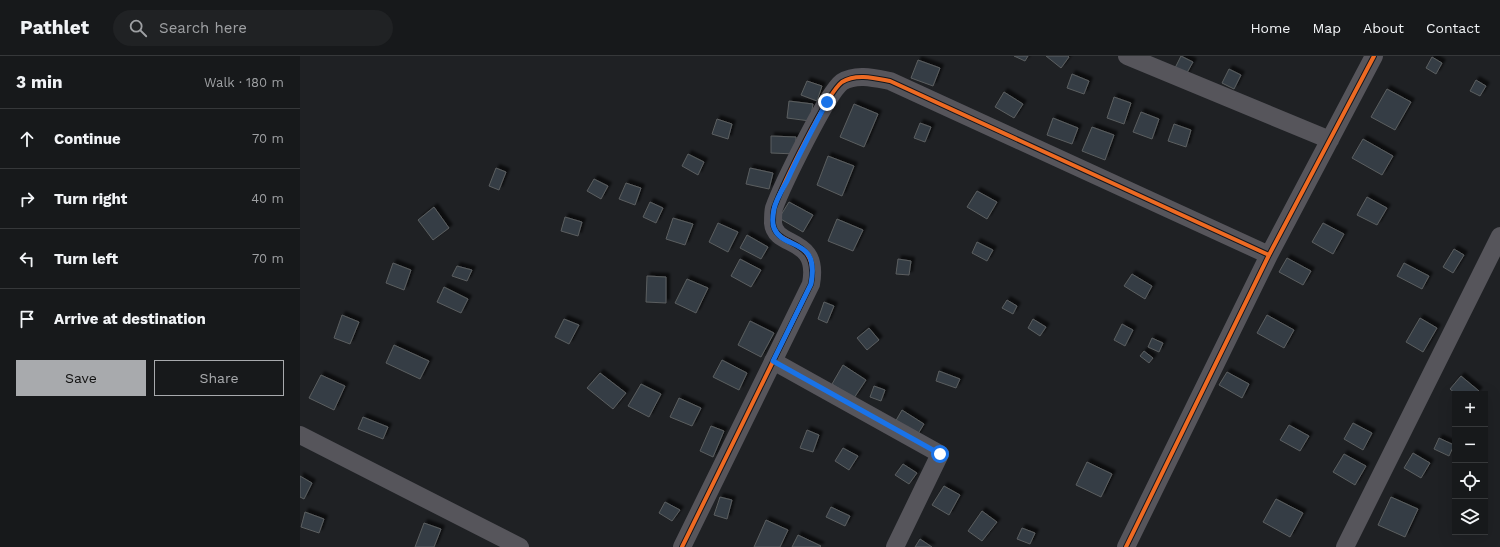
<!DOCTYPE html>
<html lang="en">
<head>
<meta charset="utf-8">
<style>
	body { margin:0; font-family:"Work Sans",sans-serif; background:#202224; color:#f1f3f6 }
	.controls { position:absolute; right:12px; bottom:12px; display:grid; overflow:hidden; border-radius:0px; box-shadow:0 4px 16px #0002 }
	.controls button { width:36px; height:36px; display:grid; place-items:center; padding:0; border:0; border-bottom:1px solid #36383a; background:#17191b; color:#f1f3f6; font:20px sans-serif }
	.stop { position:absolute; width:12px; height:12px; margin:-9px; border:3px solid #1a73e8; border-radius:50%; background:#fff }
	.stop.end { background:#1a73e8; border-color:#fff; box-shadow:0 1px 4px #0008 }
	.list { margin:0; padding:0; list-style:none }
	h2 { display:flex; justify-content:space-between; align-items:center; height:52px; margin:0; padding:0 16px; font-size:17px }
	h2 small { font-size:13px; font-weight:400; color:#9ea0a3 }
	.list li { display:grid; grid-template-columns:26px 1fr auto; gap:12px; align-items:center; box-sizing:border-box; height:60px; padding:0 16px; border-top:1px solid #36383a }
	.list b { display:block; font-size:15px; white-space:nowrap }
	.list em { font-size:13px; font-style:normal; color:#9ea0a3 }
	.actions { display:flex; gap:8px; padding:12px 16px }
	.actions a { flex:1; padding:9px 0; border:1px solid #a8aaad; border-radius:0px; text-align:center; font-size:14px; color:#a8aaad }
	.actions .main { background:#a8aaad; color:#111 }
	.icon { flex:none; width:22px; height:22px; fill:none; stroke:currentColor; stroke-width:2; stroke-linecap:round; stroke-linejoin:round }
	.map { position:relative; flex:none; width:1200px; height:491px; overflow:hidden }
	header { display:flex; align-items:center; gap:24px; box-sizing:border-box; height:56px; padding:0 20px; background:#17191b; border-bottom:1px solid #36383a }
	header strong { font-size:19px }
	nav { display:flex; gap:22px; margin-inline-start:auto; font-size:14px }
	.search { width:280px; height:36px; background:#202224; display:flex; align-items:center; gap:10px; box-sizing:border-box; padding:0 14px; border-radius:22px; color:#9ea0a3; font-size:15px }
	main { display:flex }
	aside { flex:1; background:#17191b }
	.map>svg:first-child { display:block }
	.building { fill:#353e44; stroke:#5b5e60; filter:url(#shadow) }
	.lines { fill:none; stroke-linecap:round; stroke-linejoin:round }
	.minor { stroke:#56555b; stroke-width:18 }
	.cycleway-casing { stroke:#14171d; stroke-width:6 }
	.cycleway { stroke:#ed6a23; stroke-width:4 }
	.route { stroke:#1a73e8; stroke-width:5 }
</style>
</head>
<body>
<header>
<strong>Pathlet</strong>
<div class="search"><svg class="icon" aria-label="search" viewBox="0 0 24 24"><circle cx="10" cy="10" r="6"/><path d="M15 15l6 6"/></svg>Search here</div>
<nav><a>Home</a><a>Map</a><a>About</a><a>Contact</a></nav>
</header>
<main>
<aside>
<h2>3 min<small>Walk · 180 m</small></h2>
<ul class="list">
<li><svg class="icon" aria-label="ahead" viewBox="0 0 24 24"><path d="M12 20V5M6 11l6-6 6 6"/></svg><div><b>Continue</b></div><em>70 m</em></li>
<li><svg class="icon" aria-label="right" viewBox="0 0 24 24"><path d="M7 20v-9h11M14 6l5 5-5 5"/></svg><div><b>Turn right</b></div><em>40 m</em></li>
<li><svg class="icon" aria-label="left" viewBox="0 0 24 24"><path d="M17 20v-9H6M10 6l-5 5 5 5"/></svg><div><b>Turn left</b></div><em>70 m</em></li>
<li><svg class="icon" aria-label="arrive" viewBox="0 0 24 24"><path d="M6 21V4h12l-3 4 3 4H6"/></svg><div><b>Arrive at destination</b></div></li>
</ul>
<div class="actions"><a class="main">Save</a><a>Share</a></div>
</aside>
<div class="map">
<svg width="1200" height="491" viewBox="0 0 1200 491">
	<defs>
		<filter id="shadow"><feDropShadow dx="3.5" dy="-3.5" stdDeviation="1" flood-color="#0009"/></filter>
	</defs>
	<rect width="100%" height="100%" fill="#1f2124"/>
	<!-- building -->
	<path class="building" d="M714 0H728L725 5Z
		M746 0H768L769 1 761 12Z
		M881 0 893 6 884 22 873 16Z
		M1132 1 1142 7 1136 18 1126 12Z
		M618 4 640 12 633 30 611 22Z
		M929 13 941 19 934 33 922 27Z
		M772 18 789 25 784 38 767 32Z
		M1176 24 1186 30 1180 40 1170 35Z
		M507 25 522 30 517 45 501 39Z
		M1087 33 1111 46 1095 74 1071 61Z
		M704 36 723 48 714 62 695 51Z
		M814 41 831 47 824 68 807 62Z
		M489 45 513 48 510 65 487 62Z
		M554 48 578 58 564 91 540 81Z
		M841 56 859 63 852 83 833 76Z
		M753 62 778 72 772 88 747 79Z
		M417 63 432 68 428 83 412 78Z
		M620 67 631 71 625 86 614 82Z
		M874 68 891 74 886 91 868 85Z
		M792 71 814 79 805 104 782 95Z
		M471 80 496 81V98L471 97Z
		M1063 83 1093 100 1082 119 1052 102Z
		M388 98 404 106 398 119 382 110Z
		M528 100 554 110 542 140 517 129Z
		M196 112 206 116 199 134 189 130Z
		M450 112 473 117 469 133 446 128Z
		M294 123 308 130 301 143 287 135Z
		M326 127 341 132 335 149 319 143Z
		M677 135 697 146 687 163 667 151Z
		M1067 141 1087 152 1077 169 1057 159Z
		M350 146 363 152 356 167 343 161Z
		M489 146 513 159 503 176 479 162Z
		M134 151 149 172 133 184 118 164Z
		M265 161 282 166 278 180 261 175Z
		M373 162 393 168 385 189 366 183Z
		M537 163 563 174 553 195 528 185Z
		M418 167 438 176 428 196 409 186Z
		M1023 167 1044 178 1033 198 1012 186Z
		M447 179 468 191 461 203 440 192Z
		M677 186 693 194 687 205 672 197Z
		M1154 193 1164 199 1153 217 1143 211Z
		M987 202 1011 215 1003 229 979 216Z
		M440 203 461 214 451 231 431 220Z
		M598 203 611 205 609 219 596 218Z
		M93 207 111 214 104 234 86 227Z
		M1104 207 1129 220 1122 233 1097 220Z
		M157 210 172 214 167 225 152 220Z
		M832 218 852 230 845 243 824 230Z
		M347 220 366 221V247L346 246Z
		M387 223 408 232 396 257 375 247Z
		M144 231 168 243 161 257 137 246Z
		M707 244 717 250 713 258 702 252Z
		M524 246 534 250 527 267 518 263Z
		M42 259 59 266 50 288 34 282Z
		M967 259 994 274 984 292 957 277Z
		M1120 262 1137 272 1123 296 1106 286Z
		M264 263 279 269 269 288 255 281Z
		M733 263 746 271 740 280 728 272Z
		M450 265 474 277 461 301 438 289Z
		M822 268 833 274 825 290 814 284Z
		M569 272 579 284 567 294 557 282Z
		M852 282 863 287 859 296 848 291Z
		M94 289 129 305 120 323 86 307Z
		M844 295 853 302 849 307 840 300Z
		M422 304 447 317 439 334 413 321Z
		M543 309 566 324 554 342 532 328Z
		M639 315 660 323 656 332 636 325Z
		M927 316 949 328 942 342 919 329Z
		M300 317 326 337 313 353 287 332Z
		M21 319 45 330 34 354 9 342Z
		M1161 320 1179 335 1176 338H1156L1150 333Z
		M341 328 361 338 349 361 328 350Z
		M574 330 585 334 581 345 570 341Z
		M379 342 401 352 392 370 370 361Z
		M602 354 624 368 616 381 594 368Z
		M63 361 88 371 83 383 58 373Z
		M1053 367 1072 377 1063 394 1044 383Z
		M989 369 1009 380 1000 395 980 384Z
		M411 370 424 375 413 401 400 395Z
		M507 374 519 379 513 396 500 392Z
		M1139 382 1154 389 1149 400 1134 393Z
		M543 392 558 400 549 414 535 405Z
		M1113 397 1130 407 1121 422 1104 412Z
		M1044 398 1066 410 1055 429 1033 416Z
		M787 406 812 418 801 441 776 429Z
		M603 408 617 417 609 428 595 419Z
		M0 420 12 427 4 443 0 441Z
		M644 430 660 439 649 459 632 449Z
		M420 441 432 444 427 463 414 459Z
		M1091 441 1118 453 1105 481 1078 469Z
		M976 443 1003 457 990 481 963 466Z
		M365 446 380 454 372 465 359 457Z
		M531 451 550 460 545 470 526 461Z
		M682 455 697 466 682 485 668 475Z
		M5 456 24 463 19 477 1 471Z
		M466 464 488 474 480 491H454Z
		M124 467 141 473 134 491H115Z
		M722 472 735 477 730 488 717 483Z
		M498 479 521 490 520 491H492Z
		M620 483 632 491H615Z"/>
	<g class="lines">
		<!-- minor -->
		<path class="minor" d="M827 0 1030 84
			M473 305 640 398 595 491
			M0 379 220 491
			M382 491 511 228C520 179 475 193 473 167 473 162 473 156 474 152 482 130 527 37 542 26 556 17 575 22 590 25L969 199
			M826 491 969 199 1074 0
			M1045 491 1200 180"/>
		<!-- cycleway casing -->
		<g class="cycleway-casing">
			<path id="cycleway" d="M382 491 511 228C520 179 475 193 473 167 473 162 473 156 474 152 482 130 527 37 542 26 556 17 575 22 590 25L969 199
				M826 491 969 199 1074 0"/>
		</g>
		<!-- cycleway -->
		<use href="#cycleway" class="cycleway"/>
	</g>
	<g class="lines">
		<!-- route -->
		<path class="route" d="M527 46C513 72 499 98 487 125 482 134 476 144 474 153 473 158 472 167 474 172 483 195 520 180 511 228L473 305 640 398"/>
	</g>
</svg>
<div class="controls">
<button>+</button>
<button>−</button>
<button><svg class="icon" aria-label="locate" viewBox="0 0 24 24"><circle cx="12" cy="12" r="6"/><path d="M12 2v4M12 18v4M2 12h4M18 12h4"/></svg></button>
<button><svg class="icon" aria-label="layers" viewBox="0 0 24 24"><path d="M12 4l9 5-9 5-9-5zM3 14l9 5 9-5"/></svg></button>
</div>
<div class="stop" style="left:640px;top:398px"></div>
<div class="stop end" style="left:527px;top:46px"></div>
</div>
</main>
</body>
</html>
